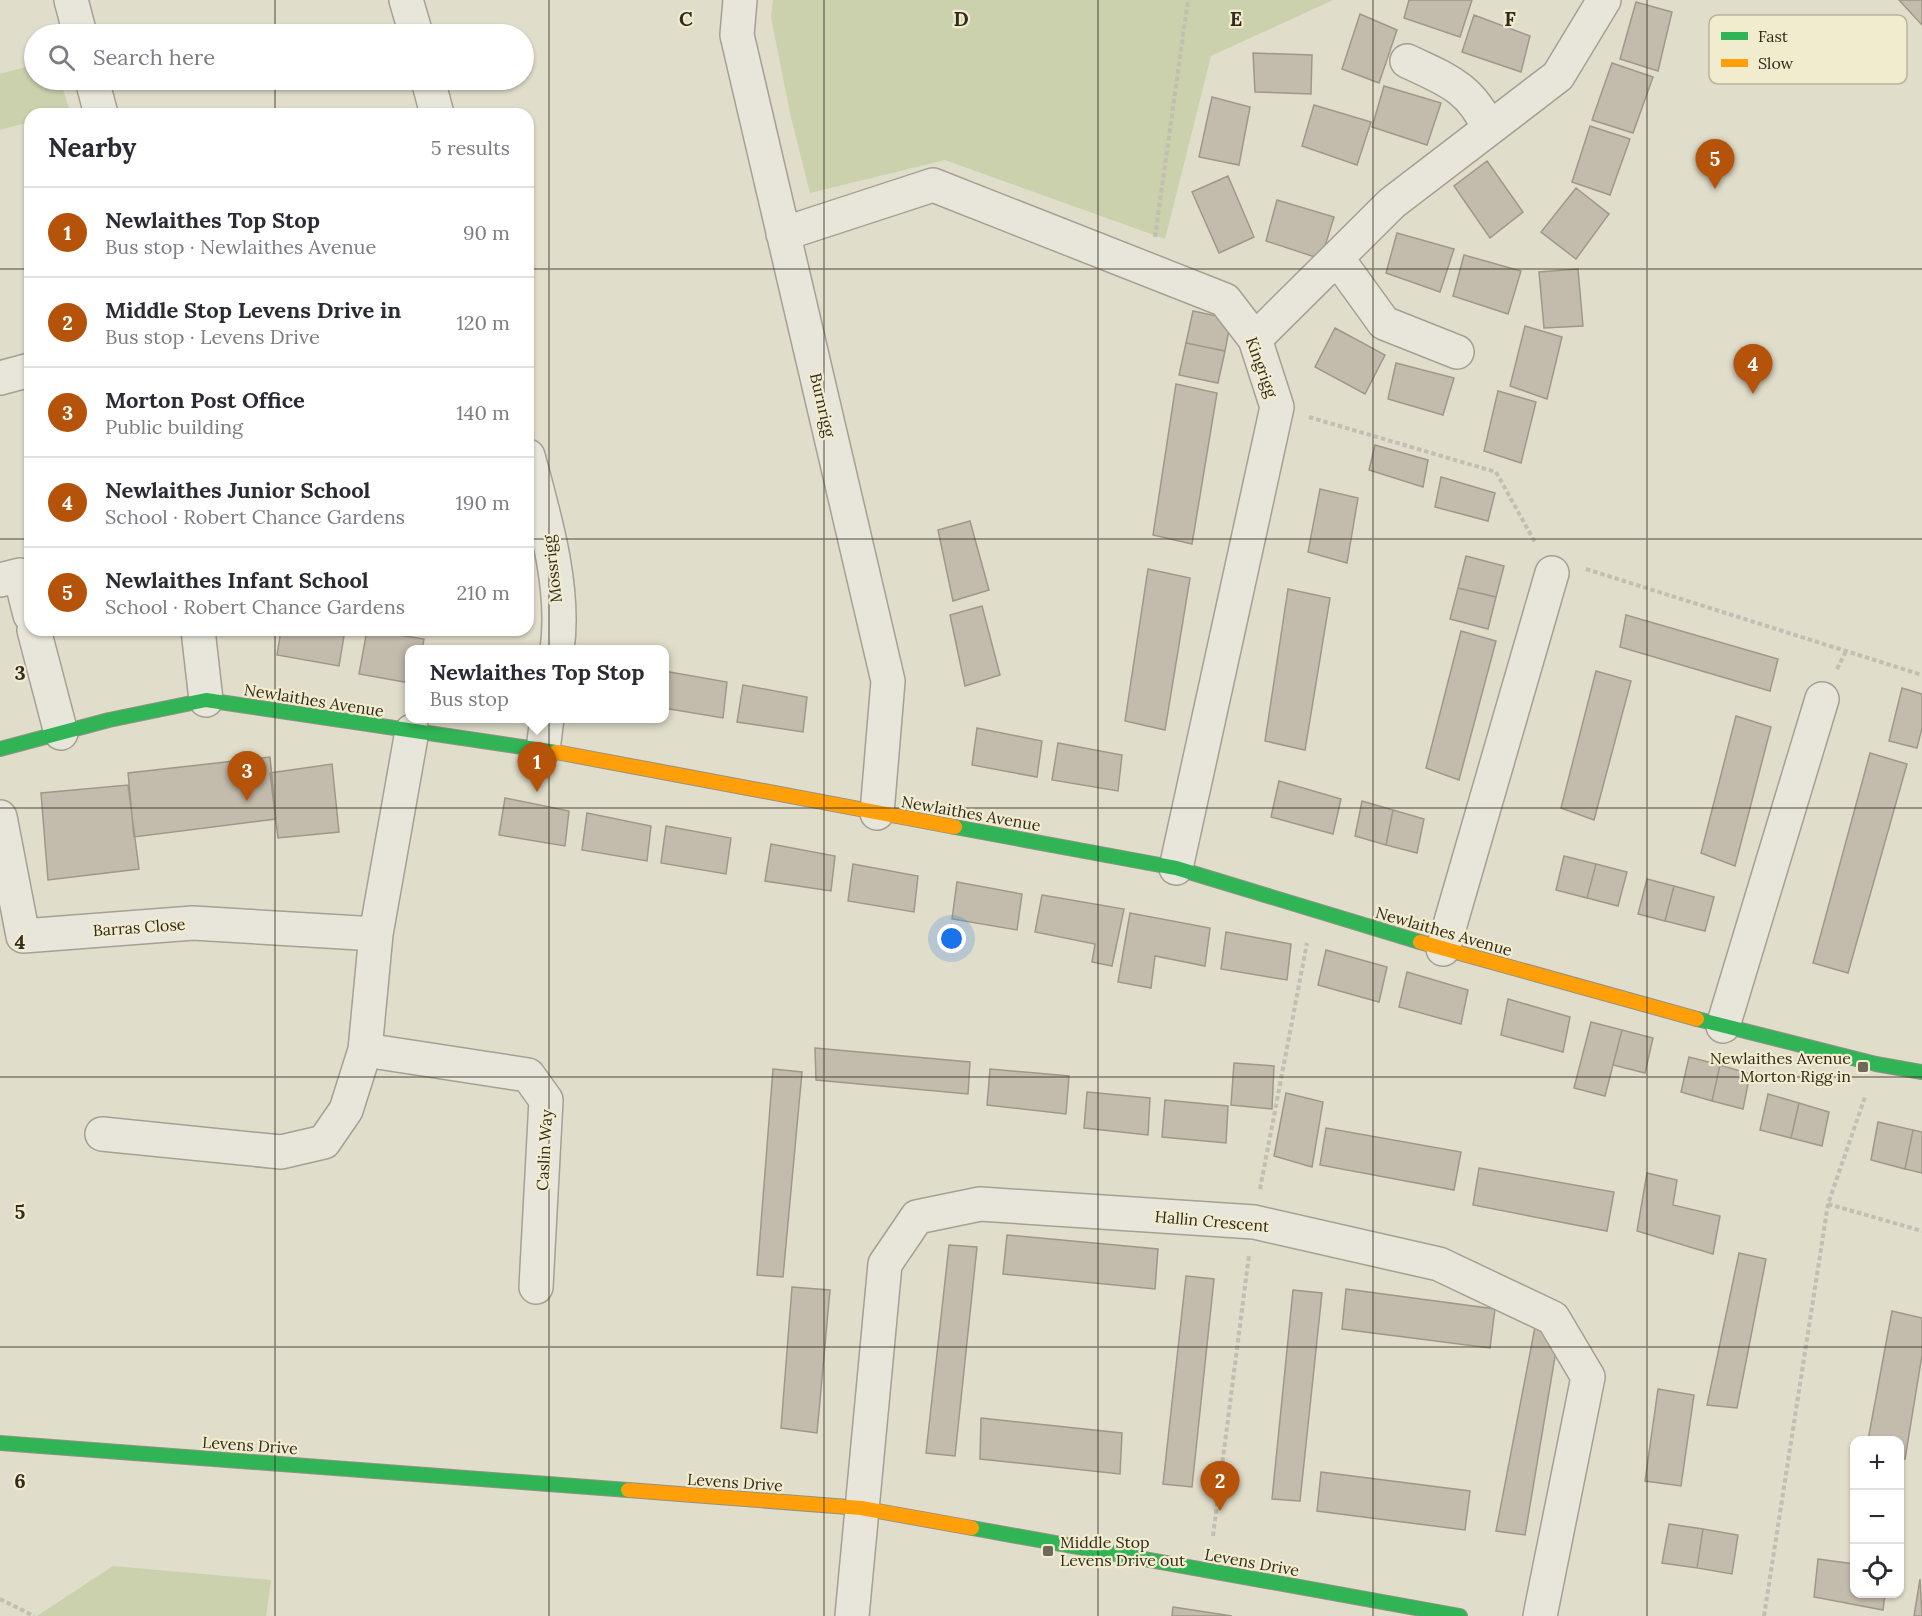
<!DOCTYPE html>
<html lang="en">
<head>
<meta charset="utf-8">
<style>
	body { margin:0; font-family:Lora,serif; background:#f7f7f7; color:#2b2b33 }
	.controls { position:absolute; right:18px; bottom:18px; display:grid; overflow:hidden; border-radius:12px; box-shadow:0 2px 4px #0004 }
	.controls button { width:54px; height:54px; display:grid; place-items:center; padding:0; border:0; border-bottom:2px solid #e1e1e2; background:#fff; color:#2b2b33; font:30px sans-serif }
	.you { position:absolute; left:952px; top:939px; width:21px; height:21px; margin:-15px; border:4px solid #fff; border-radius:50%; background:#1a73e8; box-shadow:0 0 0 9px #1a73e833 }
	.badge { display:grid; place-items:center; width:39px; height:39px; border-radius:50%; background:#b45309; color:#fff; font-size:20px; font-weight:700 }
	.pin { position:absolute; translate:-50% -50px; filter:drop-shadow(0 2px 3px #0008) }
	.pin::after { content:''; position:absolute; top:32px; width:21px; height:18px; background:inherit; clip-path:polygon(0 0,100% 0,50% 100%) }
	.popup { position:absolute; left:405px; top:645px; width:264px; height:78px; box-sizing:border-box; display:grid; place-content:center; border-radius:12px; background:#fff; filter:drop-shadow(0 2px 4px #0005); font-size:20px; white-space:nowrap; color:#7c7c81 }
	.popup b { font-size:22px; color:#2b2b33 }
	.popup::after { content:''; position:absolute; left:50%; top:100%; margin-left:-12px; border:12px solid transparent; border-top-color:#fff }
	.list { margin:0; padding:0; list-style:none }
	h2 { display:flex; justify-content:space-between; align-items:center; height:78px; margin:0; padding:0 24px; font-size:26px }
	h2 small { font-size:20px; font-weight:400; color:#7c7c81 }
	.list li { display:grid; grid-template-columns:39px 1fr auto; gap:18px; align-items:center; box-sizing:border-box; height:90px; padding:0 24px; border-top:2px solid #e1e1e2 }
	.list b { display:block; font-size:22px; white-space:nowrap }
	.list p { margin:0; font-size:20px; white-space:nowrap; color:#7c7c81 }
	.list em { font-size:20px; font-style:normal; color:#7c7c81 }
	.icon { flex:none; width:33px; height:33px; fill:none; stroke:currentColor; stroke-width:2; stroke-linecap:round; stroke-linejoin:round }
	.map { position:relative; flex:none; width:1922px; height:1616px; overflow:hidden }
	.search { position:absolute; background:#fff; box-shadow:0 2px 4px #0004; left:24px; top:24px; width:510px; height:66px; display:flex; align-items:center; gap:15px; box-sizing:border-box; padding:0 21px; border-radius:33px; color:#7c7c81; font-size:22px }
	.panel { position:absolute; background:#fff; box-shadow:0 2px 4px #0004; left:24px; top:108px; width:510px; height:528px; border-radius:18px }
	.map>svg:first-child { display:block }
	.green { fill:#cbd0ad }
	.building { fill:#c3bbab; stroke:#9f988a; stroke-width:1.5 }
	.lines { fill:none; stroke-linecap:round; stroke-linejoin:round }
	.street-casing { stroke:#a5a093; stroke-width:36 }
	.fast-casing { stroke:#959183; stroke-width:16 }
	.slow-casing { stroke:#959183; stroke-width:16 }
	.path { stroke:#c1beb2; stroke-width:4; stroke-dasharray:4.5 3; stroke-linecap:butt }
	.street { stroke:#e8e6da; stroke-width:33 }
	.fast { stroke:#30b455; stroke-width:14 }
	.slow { stroke:#ff9f0a; stroke-width:14 }
	.grid { fill:none; stroke:#322a1d; stroke-width:1.5; stroke-opacity:0.55 }
	.poi-dot { fill:#6f695a; stroke:#f2eccf; stroke-width:2 }
	.labels { text-anchor:middle; stroke-width:4.5; stroke-linejoin:round; paint-order:stroke }
	.street-label { font-size:16px; fill:#322a1d; stroke:#f2eccf }
	.poi-label { font-size:16px; fill:#322a1d; stroke:#f2eccf; text-anchor:end }
	.key { fill:#f2eccf; stroke:#b8b29a; stroke-width:1.5 }
	.key-label { font-size:16px; fill:#322a1d }
	.grid-label { font-size:20px; text-anchor:middle; font-weight:bold; fill:#322a1d; stroke:#f2eccf; stroke-width:4.5; stroke-linejoin:round; paint-order:stroke }
</style>
</head>
<body>
<div class="map">
<svg width="1922" height="1616" viewBox="0 0 1922 1616">
	<rect width="100%" height="100%" fill="#e0ddca"/>
	<!-- green -->
	<path class="green" d="M773 0H1333L1211 56 1165 239 945 160 810 193 790 113 771 17Z
		M34 65V80H60L70 111 30 114V122L0 130V74Z
		M113 1566 271 1580 266 1616H37Z"/>
	<!-- building -->
	<path class="building" d="M1409 0H1472L1460 37 1404 18Z
		M1899 0H1922V25Z
		M1636 2 1672 12 1658 71 1620 59Z
		M1360 14 1397 30 1379 83 1342 69Z
		M1474 15 1530 36 1521 72 1462 52Z
		M1253 53 1312 55 1311 94 1255 92Z
		M1612 63 1653 77 1633 133 1592 120Z
		M1384 86 1441 103 1427 145 1372 127Z
		M1212 97 1250 107 1239 165 1199 157Z
		M1314 105 1371 122 1357 165 1302 146Z
		M1590 126 1630 139 1610 195 1572 182Z
		M1487 161 1523 212 1490 238 1454 186Z
		M1228 176 1254 237 1219 253 1192 192Z
		M1576 188 1609 214 1576 259 1541 232Z
		M1277 200 1334 217 1321 259 1266 241Z
		M1397 233 1454 249 1440 292 1386 273Z
		M1464 255 1521 271 1508 314 1453 296Z
		M1578 269 1583 326 1544 328 1539 272Z
		M1193 311 1231 319 1225 351 1186 343Z
		M1525 326 1562 337 1547 399 1510 386Z
		M1335 328 1385 355 1365 394 1315 367Z
		M1186 343 1225 351 1218 383 1179 375Z
		M1396 363 1454 378 1443 415 1388 399Z
		M1176 384 1217 393 1192 544 1153 535Z
		M1498 391 1536 402 1521 463 1484 451Z
		M1375 445 1428 460 1423 487 1369 470Z
		M1441 477 1495 493 1488 521 1435 507Z
		M1320 489 1358 498 1347 563 1308 552Z
		M970 521 989 590 953 601 938 530Z
		M1466 556 1504 566 1496 597 1458 588Z
		M1148 569 1190 578 1165 730 1125 721Z
		M1458 588 1496 597 1488 629 1450 619Z
		M1288 589 1330 598 1305 750 1265 741Z
		M982 606 1000 675 965 686 950 615Z
		M1626 615 1778 659 1770 691 1620 647Z
		M281 630H345L339 666 277 655Z
		M367 630 424 639 422 650H410V683L359 674Z
		M1461 631 1496 641 1459 780 1426 768Z
		M442 646 466 650H442Z
		M664 671 727 682 723 718 664 708Z
		M1596 671 1631 681 1594 820 1561 808Z
		M743 685 807 697 803 732 737 722Z
		M1902 688 1922 694V728L1917 748 1889 741Z
		M1736 716 1771 727 1735 866 1701 853Z
		M977 728 1042 741 1037 777 972 765Z
		M1058 743 1122 755 1118 791 1052 780Z
		M1870 753 1907 764 1848 973 1813 963Z
		M270 757 276 819 134 837 128 773Z
		M332 764 339 832 278 838 270 773Z
		M1279 781 1341 799 1333 834 1271 817Z
		M128 785 139 869 48 880 41 793Z
		M505 798 569 811 565 846 499 835Z
		M1362 801 1393 810 1386 845 1355 836Z
		M1393 810 1424 819 1417 853 1386 845Z
		M587 813 651 826 647 861 582 850Z
		M666 826 731 838 726 874 661 863Z
		M771 844 835 856 831 891 765 881Z
		M1564 856 1596 864 1587 898 1556 890Z
		M853 864 918 876 914 912 848 901Z
		M1596 864 1627 872 1618 906 1587 898Z
		M1647 879 1674 886 1665 921 1638 914Z
		M957 882 1022 894 1017 930 952 919Z
		M1674 886 1714 897 1705 931 1665 921Z
		M1042 895 1124 909 1112 966 1092 962 1095 944 1035 932Z
		M1130 913 1210 928 1205 966 1155 956 1151 988 1118 982Z
		M1226 932 1291 944 1287 980 1221 969Z
		M1326 950 1387 967 1379 1002 1318 985Z
		M1407 972 1468 990 1461 1024 1399 1007Z
		M1508 999 1570 1017 1563 1052 1501 1035Z
		M1591 1022 1622 1030 1605 1096 1574 1088Z
		M1622 1030 1653 1038 1645 1073 1613 1065Z
		M815 1048 970 1062 968 1094 816 1080Z
		M1689 1057 1720 1065 1712 1101 1681 1092Z
		M1234 1063 1274 1066 1272 1109 1231 1105Z
		M1720 1065 1750 1074 1743 1109 1712 1101Z
		M773 1069 802 1072 783 1277 757 1275Z
		M990 1069 1069 1076 1066 1114 987 1105Z
		M1087 1092 1150 1098 1148 1135 1084 1128Z
		M1286 1093 1323 1102 1312 1167 1274 1156Z
		M1768 1094 1799 1103 1791 1138 1760 1130Z
		M1165 1100 1228 1106 1226 1143 1162 1137Z
		M1799 1103 1829 1112 1822 1146 1791 1138Z
		M1878 1122 1913 1130 1905 1169 1871 1160Z
		M1326 1128 1461 1152 1454 1190 1320 1165Z
		M1913 1130 1922 1132V1173L1905 1169Z
		M1479 1168 1614 1192 1607 1231 1473 1205Z
		M1647 1173 1677 1180 1673 1205 1720 1216 1713 1254 1637 1231Z
		M1007 1235 1158 1249 1155 1289 1003 1274Z
		M949 1245 977 1247 955 1456 926 1453Z
		M1739 1253 1766 1259 1737 1408 1707 1405Z
		M1186 1276 1214 1279 1192 1487 1163 1484Z
		M792 1287 830 1290 817 1433 781 1428Z
		M1346 1289 1495 1309 1490 1348 1342 1329Z
		M1293 1290 1322 1293 1300 1501 1272 1499Z
		M1892 1311 1922 1318V1355L1905 1459 1900 1458V1440H1868Z
		M1535 1327 1559 1333 1525 1535 1496 1531Z
		M1658 1389 1694 1395 1681 1486 1645 1481Z
		M981 1418 1122 1433 1120 1474 980 1459Z
		M1321 1472 1470 1491 1465 1530 1317 1511Z
		M1669 1524 1703 1529 1697 1568 1662 1563Z
		M1703 1529 1738 1535 1732 1574 1697 1568Z
		M1818 1559 1854 1564V1594H1885L1883 1610 1814 1597Z
		M1920 1579 1922 1616H1914Z
		M1173 1607 1232 1616H1172Z"/>
	<g class="lines">
		<!-- street casing -->
		<g class="street-casing">
			<path id="street" d="M71 0 80 34
				M406 0 416 34
				M740 0 737 35 888 681 877 813
				M1407 61C1445 79 1471 87 1489 129
				M92 80 101 114
				M428 80 437 114
				M783 234 933 185 1225 300 1255 339 1277 407 1176 868
				M1337 258 1384 323 1457 352
				M1255 339 1392 203 1558 76 1604 0
				M0 378 30 370
				M528 456C544 515 566 588 557 650
				M0 580 20 575 30 615
				M34 630 61 733
				M198 630 206 700
				M543 750 547 718
				M0 817 23 936 193 923 376 934
				M1443 949 1552 573
				M1723 1026 1822 699
				M365 1050 528 1075 546 1100 536 1287
				M102 1134 281 1152 324 1142 346 1110 365 1050 376 934 412 731
				M852 1616 885 1264 917 1217 980 1204 1254 1222 1439 1264 1553 1318 1588 1377 1540 1616"/>
		</g>
		<!-- fast casing -->
		<g class="fast-casing">
			<path id="fast" d="M0 749 109 720 206 700 556 752
				M955 827 1176 868 1420 942
				M1697 1019 1876 1064 1922 1072
				M0 1443 628 1490
				M972 1528 1460 1616"/>
		</g>
		<!-- slow casing -->
		<g class="slow-casing">
			<path id="slow" d="M556 752 955 827
				M1420 942 1697 1019
				M628 1490 861 1508 972 1528"/>
		</g>
		<!-- path -->
		<path class="path" d="M1155 237 1188 0
			M1309 417 1496 472 1536 544
			M1586 569 1922 675
			M1837 669 1846 651
			M1260 1189 1307 943
			M1828 1204 1922 1231
			M1213 1536 1249 1255
			M0 1599 34 1616
			M1764 1616 1828 1204 1865 1097"/>
		<!-- street -->
		<use href="#street" class="street"/>
		<!-- fast -->
		<use href="#fast" class="fast"/>
		<!-- slow -->
		<use href="#slow" class="slow"/>
	</g>
	<!-- grid -->
	<path class="grid" d="M275 0V34M549 0V1616M824 0V1616M1098 0V1616M1373 0V1616M1647 0V1616M275 80V114M0 269H30M528 269H1922M0 539H30M528 539H1922M275 630V1616M0 808H1922M0 1077H1922M0 1347H1922"/>
	<!-- markers -->
	<g class="poi-dot">
		<rect x="1857" y="1061" width="12" height="12" rx="3"/>
		<rect x="1042" y="1545" width="12" height="12" rx="3"/>
	</g>
	<g class="labels">
		<!-- street labels -->
		<g class="street-label">
			<text transform="translate(1262 367) rotate(70)" y="6">Kingrigg</text>
			<text transform="translate(823 405) rotate(77)" y="6">Burnrigg</text>
			<text transform="translate(552 569) rotate(-97)" y="6">Mossrigg</text>
			<text transform="translate(314 700) rotate(9)" y="6">Newlaithes Avenue</text>
			<text transform="translate(971 813) rotate(10)" y="6">Newlaithes Avenue</text>
			<text transform="translate(139 927) rotate(-4)" y="6">Barras Close</text>
			<text transform="translate(1444 931) rotate(16)" y="6">Newlaithes Avenue</text>
			<text transform="translate(544 1150) rotate(-87)" y="6">Caslin Way</text>
			<text transform="translate(1212 1221) rotate(5)" y="6">Hallin Crescent</text>
			<text transform="translate(250 1445) rotate(4)" y="6">Levens Drive</text>
			<text transform="translate(735 1482) rotate(4)" y="6">Levens Drive</text>
			<text transform="translate(1252 1562) rotate(10)" y="6">Levens Drive</text>
		</g>
		<!-- poi labels -->
		<g class="poi-label">
			<text x="1851" y="1064">Newlaithes Avenue<tspan x="1851" dy="18">Morton Rigg in</tspan></text>
			<text x="1060" y="1548" text-anchor="start">Middle Stop<tspan x="1060" dy="18">Levens Drive out</tspan></text>
		</g>
	</g>
	<!-- legend -->
	<rect x="1709" y="15" width="198" height="69" rx="9" class="key"/>
	<rect x="1721" y="32" width="27" height="8" fill="#30b455"/>
	<rect x="1721" y="59" width="27" height="8" fill="#ff9f0a"/>
	<g class="key-label">
		<text x="1758" y="42">Fast</text>
		<text x="1758" y="69">Slow</text>
	</g>
	<g class="grid-label">
		<text x="686" y="26">C</text>
		<text x="961" y="26">D</text>
		<text x="1236" y="26">E</text>
		<text x="1510" y="26">F</text>
		<text x="20" y="680">3</text>
		<text x="20" y="949">4</text>
		<text x="20" y="1219">5</text>
		<text x="20" y="1488">6</text>
	</g>
</svg>
<div class="controls">
<button>+</button>
<button>−</button>
<button><svg class="icon" aria-label="locate" viewBox="0 0 24 24"><circle cx="12" cy="12" r="6"/><path d="M12 2v4M12 18v4M2 12h4M18 12h4"/></svg></button>
</div>
<div class="you"></div>
<div class="pin badge" style="left:537px;top:792px">1</div>
<div class="popup"><b>Newlaithes Top Stop</b>Bus stop</div>
<div class="pin badge" style="left:1220px;top:1511px">2</div>
<div class="pin badge" style="left:247px;top:801px">3</div>
<div class="pin badge" style="left:1753px;top:394px">4</div>
<div class="pin badge" style="left:1715px;top:189px">5</div>
<div class="search"><svg class="icon" aria-label="search" viewBox="0 0 24 24"><circle cx="10" cy="10" r="6"/><path d="M15 15l6 6"/></svg>Search here</div>
<section class="panel">
<h2>Nearby<small>5 results</small></h2>
<ul class="list">
<li><span class="badge">1</span><div><b>Newlaithes Top Stop</b><p>Bus stop · Newlaithes Avenue</p></div><em>90 m</em></li>
<li><span class="badge">2</span><div><b>Middle Stop Levens Drive in</b><p>Bus stop · Levens Drive</p></div><em>120 m</em></li>
<li><span class="badge">3</span><div><b>Morton Post Office</b><p>Public building</p></div><em>140 m</em></li>
<li><span class="badge">4</span><div><b>Newlaithes Junior School</b><p>School · Robert Chance Gardens</p></div><em>190 m</em></li>
<li><span class="badge">5</span><div><b>Newlaithes Infant School</b><p>School · Robert Chance Gardens</p></div><em>210 m</em></li>
</ul>
</section>
</div>
</body>
</html>
